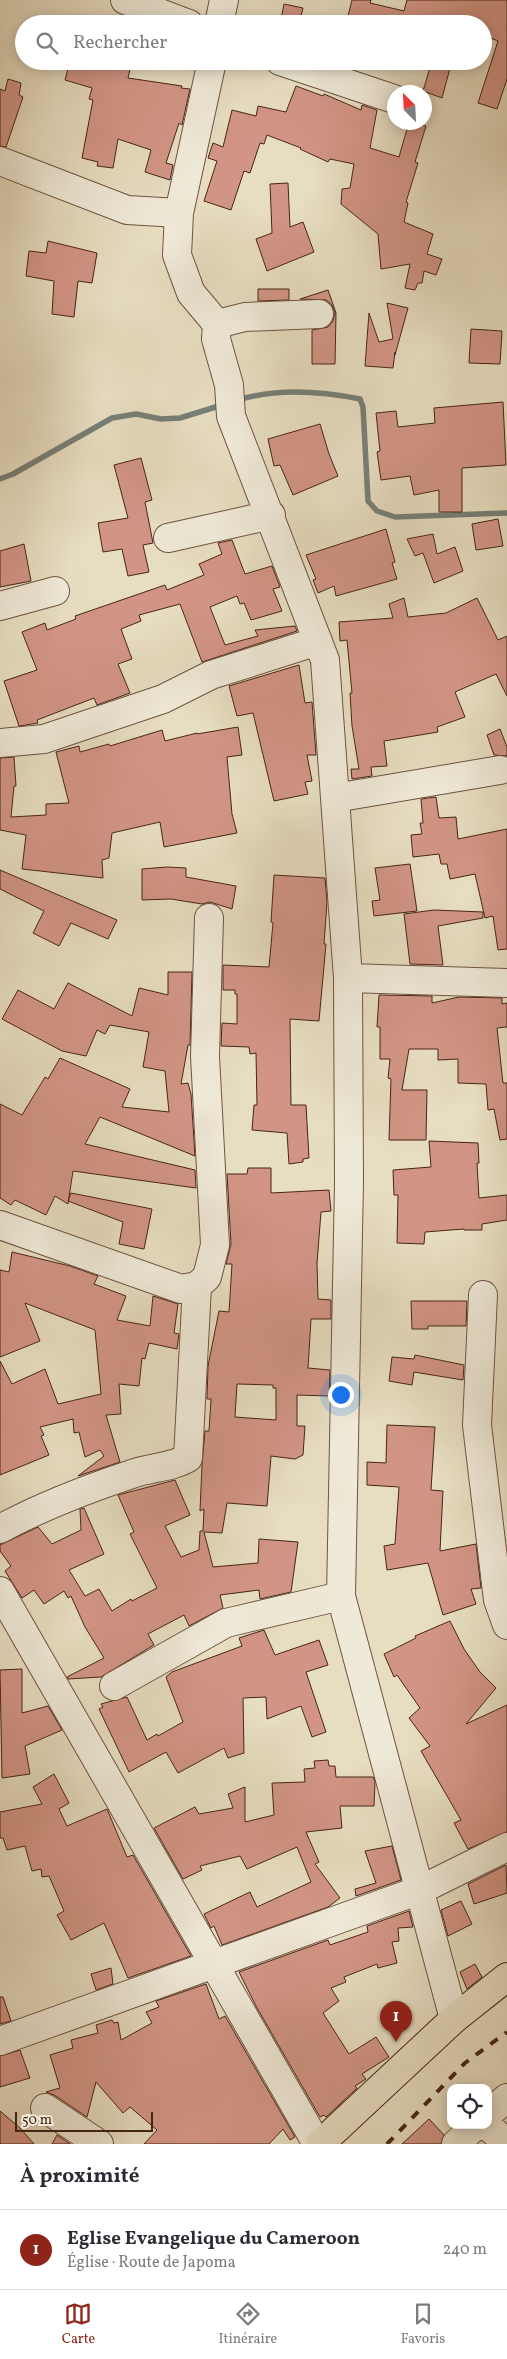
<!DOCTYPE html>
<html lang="fr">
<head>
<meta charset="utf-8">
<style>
	body { margin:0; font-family:Vollkorn,serif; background:#f2f2f3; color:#2b2b33 }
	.controls { position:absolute; right:15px; bottom:15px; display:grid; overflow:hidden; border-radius:10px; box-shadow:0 2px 12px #0003 }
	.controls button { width:45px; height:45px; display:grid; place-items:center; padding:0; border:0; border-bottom:1px solid #e1e1e2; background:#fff; color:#2b2b33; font:25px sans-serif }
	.compass { position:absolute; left:387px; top:85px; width:45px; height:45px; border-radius:50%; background:#fff; box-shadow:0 2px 12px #0003; rotate:336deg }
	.scale { position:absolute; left:15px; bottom:12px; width:138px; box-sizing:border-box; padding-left:5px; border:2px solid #472516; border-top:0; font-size:14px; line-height:18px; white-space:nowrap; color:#472516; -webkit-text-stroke:4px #efe9d7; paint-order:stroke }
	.you { position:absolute; left:340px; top:1394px; width:18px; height:18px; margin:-12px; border:4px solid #fff; border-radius:50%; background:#1a73e8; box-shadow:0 0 0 8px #1a73e833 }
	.badge { display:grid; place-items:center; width:32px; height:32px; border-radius:50%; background:#8f2418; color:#fff; font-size:16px; font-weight:700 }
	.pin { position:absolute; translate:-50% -41px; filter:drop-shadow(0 1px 2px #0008) }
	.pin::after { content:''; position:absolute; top:26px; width:18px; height:15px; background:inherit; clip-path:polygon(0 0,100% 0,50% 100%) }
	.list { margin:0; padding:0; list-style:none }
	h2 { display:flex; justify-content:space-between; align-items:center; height:65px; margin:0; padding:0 20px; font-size:21px }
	h2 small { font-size:16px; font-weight:400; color:#7c7c81 }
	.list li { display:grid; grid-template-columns:32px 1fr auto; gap:15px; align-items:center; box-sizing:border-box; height:80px; padding:0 20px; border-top:1px solid #e1e1e2 }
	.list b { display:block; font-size:19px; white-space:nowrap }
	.list p { margin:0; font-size:16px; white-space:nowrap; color:#7c7c81 }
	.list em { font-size:16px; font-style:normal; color:#7c7c81 }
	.icon { flex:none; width:28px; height:28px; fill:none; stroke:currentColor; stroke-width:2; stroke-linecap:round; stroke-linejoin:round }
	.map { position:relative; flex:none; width:507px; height:2144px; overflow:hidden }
	.search { position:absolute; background:#fff; box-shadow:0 2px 12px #0003; left:15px; right:15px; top:15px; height:55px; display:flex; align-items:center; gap:12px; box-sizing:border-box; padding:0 18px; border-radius:28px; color:#7c7c81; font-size:19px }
	.sheet { height:145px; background:#fff }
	nav { display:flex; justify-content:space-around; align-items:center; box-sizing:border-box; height:70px; border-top:1px solid #e1e1e2; background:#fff; font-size:14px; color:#7c7c81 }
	nav a { display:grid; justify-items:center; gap:2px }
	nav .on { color:#8f2418 }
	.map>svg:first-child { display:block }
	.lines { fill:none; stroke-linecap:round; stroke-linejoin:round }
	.stream { stroke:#777f76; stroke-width:5.5 }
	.building { fill:#d29585; stroke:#472516; fill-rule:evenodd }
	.minor-casing { stroke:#6f5341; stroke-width:30 }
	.major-casing { stroke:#472516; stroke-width:30 }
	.minor { stroke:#efe9d7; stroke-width:28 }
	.major { stroke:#e7ddc1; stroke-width:28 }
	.rail { stroke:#472516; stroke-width:4; stroke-dasharray:9 9; stroke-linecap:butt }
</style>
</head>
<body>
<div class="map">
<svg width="507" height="2144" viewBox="0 0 507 2144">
	<rect width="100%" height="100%" fill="#e7ddc1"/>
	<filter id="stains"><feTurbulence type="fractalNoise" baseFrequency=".004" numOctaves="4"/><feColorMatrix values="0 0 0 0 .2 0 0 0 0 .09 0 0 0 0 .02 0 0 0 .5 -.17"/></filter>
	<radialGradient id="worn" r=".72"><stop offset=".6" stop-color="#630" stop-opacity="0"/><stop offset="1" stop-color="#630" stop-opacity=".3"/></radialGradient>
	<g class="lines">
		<!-- stream -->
		<path class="stream" d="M238 400C277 388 320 391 360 399L363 407 368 501 377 511 395 517 507 513
			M0 479 13 474 112 418 136 414 161 419 180 418 222 405"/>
	</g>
	<!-- building -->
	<path class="building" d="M352 0H371L370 3 404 11 407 0H507V79L497 109 478 103 498 41 483 35V24H346Z
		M284 4 303 8 299 24H280Z
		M70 61H132L128 78 182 86 181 88 190 89 182 125 179 123 166 163 173 165 170 180 145 172 151 150 118 139 113 168 97 166 98 162 82 158 93 100 89 99 92 88 65 80Z
		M432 61H452L442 98 423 91Z
		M8 79 21 83 19 95 23 97 6 147 0 146V89L5 91Z
		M296 86 323 96 324 94 361 110 362 105 377 110 370 148 399 157 409 122 426 126 415 162 418 163 406 202 408 203 404 222 433 234 427 254 442 259 436 275 424 271 422 283H418L415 290 405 288 410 264 381 269 378 234 341 204 342 189 350 188 354 164 330 159 328 162 300 149 301 148 267 135 264 144 260 143 250 173 244 171 231 210 204 201 217 161 208 158 213 143 223 147 232 110 256 116 258 106 286 112Z
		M288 183 290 227 303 222 314 252 267 271 256 239 272 233 270 184Z
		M48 241 97 253 92 283 78 281 74 317 52 314 54 281 26 276 29 251 46 253Z
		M258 289H289V300L258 301Z
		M328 290 336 313 335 364H312V330L328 327 333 321 335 313 332 305 326 300 300 299Z
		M387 303 408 308 395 355V352L393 368 365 366 369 313 379 342 393 339Z
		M471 329 502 331 500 364 469 363Z
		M503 402 506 465 462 468V512H439V490L414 495 410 476 381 480 377 452 380 451 376 413 396 411 398 427 435 423 434 408Z
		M320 424 329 454 338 476 293 495 280 465 274 466 268 439Z
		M141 458 152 500 145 502 153 543 143 545 149 572 128 576 122 549 103 552 98 523 128 518 114 465Z
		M498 519 503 546 476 550 472 524Z
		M386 529 395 562 392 563 397 579 336 596 334 586 318 593 313 580 316 579 306 555Z
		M433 534 437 554 455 547 463 571 434 583 423 553 415 556 407 539Z
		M232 540 245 574 272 566 280 587 273 589 282 611 251 620 244 603 240 604 237 596 210 607 225 645 258 636 255 630 295 626 297 631 202 662 180 604 139 615 141 621 121 629 132 659 118 664 130 693 97 705 94 698 37 720 38 723 19 726 4 681 37 670 22 632 45 623 47 630 76 619 75 616 165 585 167 590 204 575 199 564 222 554 218 543Z
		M24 544 31 581 0 587V551Z
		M404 598 408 617 446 613 477 598 498 640 507 636V696L496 674 455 692 465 717 437 727 438 732 384 741 387 766 371 767 372 776 352 779 351 769H359L352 726 350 693H352L347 640 340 641 339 622 393 618 389 604Z
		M299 665 305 703 312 702 316 755H307L312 781 305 782 308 794 274 801 253 713 237 716 229 686Z
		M238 727 242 755 227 757 232 814 237 833 164 847 160 822 112 833 109 858 102 860 103 878 22 869 26 835 0 830V758L14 757 16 786H14L11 817 46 815V804L69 803 56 752 79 746 80 752 109 744 110 746 162 730 165 741 197 733V734Z
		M500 729 507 747V756L494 755 487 735Z
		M436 797 439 818 456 817 458 839 507 829V949L498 950 493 916 485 918 475 874 450 879 447 864H441L439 854 413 857 411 835 422 834 420 823H423L421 799Z
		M410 864 417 911 374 916 372 901 380 900 375 868Z
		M167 867 186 868V877L236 886 232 909 210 902 202 904 171 899 142 900V869Z
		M0 870 117 920 108 939 71 923 59 946 33 933 44 911 0 889Z
		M274 875 325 878 327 902 324 944H326L319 1021 290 1019 291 1105H306L309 1158 303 1159V1162L289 1164 287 1133 252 1130 254 1105H257L256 1053 250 1054 249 1047 221 1046 222 1023 237 1024V994H235V990H223V965L269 967 273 923 271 922Z
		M434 910 483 912V918L438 926 443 965 410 964 404 914Z
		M168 972H192L190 1045H188L181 1084 188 1083 191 1094 195 1156 100 1117 85 1144 195 1170 196 1188 73 1171 68 1204 55 1196 46 1215 15 1200 11 1205 0 1198V1104L22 1115 45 1077 48 1079 60 1058 130 1089 122 1107 169 1112 165 1071 143 1067 149 1032 110 1025 105 1034 97 1030 86 1056 62 1051 2 1019 18 990 54 1009 68 983 132 1016 139 988 168 995Z
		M379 995 432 996V1003L459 997 502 998V1004L507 1003V1027L497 1028 503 1083H507V1139L500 1140 494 1109 488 1110 486 1084 458 1083V1059L438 1060V1049H409L402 1090H427L426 1140H389L391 1079 388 1078 390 1059H380V1027H377Z
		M429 1141 478 1143 479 1163H477L479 1198 507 1195V1220L482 1224V1230H464V1229L425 1232 424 1244 397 1243 398 1195H394L393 1170 431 1167Z
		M248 1168H271V1193L329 1190 331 1211 321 1212 317 1263 318 1299 331 1300V1319H311L308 1368 330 1370 329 1396 297 1395V1426H305L303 1455 295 1459 271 1456 267 1506 227 1503 222 1533 204 1532 213 1567 258 1563 259 1539 298 1542 291 1592 260 1599 259 1590 220 1595 223 1608 189 1626 184 1615 148 1634 154 1645 101 1677 68 1679 67 1677 104 1658 85 1627 71 1596 68 1598 64 1591 44 1604 34 1590 22 1598 5 1571 11 1566 0 1551V1545L38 1527 52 1544 81 1530 80 1509 84 1508 104 1554 69 1570 85 1596 99 1589 112 1611 131 1599 132 1601 157 1588 130 1534 134 1532 118 1495 175 1480 190 1515 165 1526 181 1557 199 1550 200 1531H203L204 1509 200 1511 202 1465 205 1431H209L211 1399H207L208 1366 219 1311 229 1312 232 1264H226L231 1244 227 1174H247ZM237 1384 273 1385V1388H276V1420L235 1417Z
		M71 1193 152 1209 144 1249 119 1244 123 1222 68 1201Z
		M12 1252 70 1266 98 1276 94 1284 126 1296 117 1320 150 1326 153 1296 178 1304 174 1333 179 1334 177 1349 149 1343 145 1359 142 1358 139 1386 119 1384 121 1414 106 1415 120 1462 78 1476 104 1456 100 1450 85 1457 79 1432 74 1433 73 1419 40 1427 44 1435 41 1436 49 1455 0 1475V1361L12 1384 45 1369 58 1404 101 1394 95 1330 25 1303 40 1341 0 1357V1270L9 1272Z
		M411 1301H467L466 1326H428V1329H412Z
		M415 1355 464 1365 463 1380 414 1372 412 1385 389 1381 392 1357 414 1359Z
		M387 1425 435 1427 431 1490 443 1491 440 1551 476 1544 481 1588 471 1589 476 1604 443 1615 428 1563 387 1570 384 1546 395 1544 399 1487 367 1485V1462L386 1463Z
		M450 1621 464 1649 480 1672 496 1688 466 1724 507 1705V1832L468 1849 454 1823 461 1820 421 1751 430 1746 409 1718 420 1708 397 1675 394 1677 384 1654 416 1638 415 1636Z
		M264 1630 275 1655 319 1640 328 1665 306 1672 326 1732 312 1737 301 1706 267 1719 266 1697 243 1698 244 1753 228 1758 224 1748 178 1773 166 1752 129 1772 99 1709 103 1707 101 1704 127 1697 147 1740 157 1734 158 1736 183 1722 166 1677 172 1672 242 1646 239 1638Z
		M22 1669V1713L48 1706 62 1730 25 1746 30 1774 2 1778 0 1670Z
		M328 1760 329 1766H335L336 1777H373L375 1782 374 1806H340L342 1828 306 1832 319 1862 315 1864 340 1898 328 1907 222 1945 214 1926 211 1928 204 1914 250 1892 257 1907 311 1882 297 1847 247 1869 240 1856 200 1866 202 1870 183 1879 154 1828 195 1807 199 1814 233 1808 228 1794 245 1787V1822L274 1815 272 1783 305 1782 304 1769 315 1768 314 1761Z
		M54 1774 69 1803 59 1809 67 1826 107 1809 127 1857 133 1855 191 1956 128 1978 104 1923 71 1940 57 1915 64 1911 49 1876 42 1877 41 1869 32 1871 25 1846 7 1850 3 1838H0V1812L42 1804 33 1787Z
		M392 1846 401 1880 356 1896 355 1889 376 1883 365 1851Z
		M506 1865 507 1893 474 1904 468 1884Z
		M461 1901 472 1924 448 1936 441 1910Z
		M409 1911 413 1927 398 1928 399 1941 392 1942 397 1963 378 1968 377 1964 344 1977 346 1982 331 1988 339 2001 323 2013 349 2054 376 2037 389 2057 362 2074 366 2079 355 2086 357 2088 326 2117 324 2115 320 2117 256 2006 239 1972 328 1940 330 1945 368 1932 367 1926Z
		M475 1964 482 1977 467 1989 460 1972Z
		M111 1968 113 1984 96 1990 91 1974Z
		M206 1984 219 2019 225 2016 295 2137 290 2140 283 2129 269 2144H144L157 2130 130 2107 123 2113 96 2082 87 2117 54 2095 46 2092 60 2088 50 2055 73 2048 71 2040 98 2033 96 2025 112 2020 114 2023 118 2022 121 2040 152 2023 146 2012 159 2007 156 2001Z
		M0 1997H3L11 2021 0 2024Z
		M20 2050 30 2078 0 2087V2056Z
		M0 2111 20 2128 34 2144H0Z
		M429 2119 444 2135 441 2144H402Z
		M57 2135 70 2144H52Z"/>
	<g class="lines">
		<!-- minor casing -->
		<g class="minor-casing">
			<path id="minor" d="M125 0 189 24
				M219 24 224 0
				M212 61 179 213 177 255 191 293 217 324 216 339 229 385 231 416 325 660 348 978 349 1182 341 1596 454 2019
				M280 61 394 99
				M0 161 127 210 179 213
				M217 324 245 317 319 314
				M168 538 271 515
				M0 606 55 591
				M0 743 44 739 163 699 211 675 318 641
				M335 798 500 770
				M348 978 507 983
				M0 1225 181 1289 197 1286 207 1277 215 1245 205 1056 209 918
				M483 1295 477 1425 498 1600 507 1625
				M0 1529C42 1506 87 1489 132 1474 151 1467 171 1468 188 1458L197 1286
				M0 1591 317 2144
				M114 1686 226 1623 341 1596
				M0 2041 420 1890 507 1847
				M45 2108 99 2144
				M488 2114 507 2098
				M487 2125 507 2144
				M456 2144 476 2125"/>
		</g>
		<!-- major casing -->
		<g class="major-casing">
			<path id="major" d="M320 2144 454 2019 507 1977"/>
		</g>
		<!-- minor -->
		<use href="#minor" class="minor"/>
		<!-- major -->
		<use href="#major" class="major"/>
		<!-- rail -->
		<path class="rail" d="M387 2144 465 2063 507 2032"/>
	</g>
	<rect width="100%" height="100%" filter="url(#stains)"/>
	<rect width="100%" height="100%" fill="url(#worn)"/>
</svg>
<div class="controls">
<button><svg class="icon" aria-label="locate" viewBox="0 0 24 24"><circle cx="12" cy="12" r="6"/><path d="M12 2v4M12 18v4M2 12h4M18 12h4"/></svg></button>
</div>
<svg class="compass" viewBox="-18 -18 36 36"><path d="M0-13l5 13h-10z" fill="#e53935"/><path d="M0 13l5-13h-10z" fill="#7c7c81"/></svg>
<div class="scale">50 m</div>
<div class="you"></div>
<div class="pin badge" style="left:396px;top:2042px">1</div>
<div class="search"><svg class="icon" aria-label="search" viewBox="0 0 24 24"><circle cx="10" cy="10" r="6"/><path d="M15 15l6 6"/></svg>Rechercher</div>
</div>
<section class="sheet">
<h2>À proximité<small></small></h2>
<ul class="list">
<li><span class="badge">1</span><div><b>Eglise Evangelique du Cameroon</b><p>Église · Route de Japoma</p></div><em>240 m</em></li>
</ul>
</section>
<nav>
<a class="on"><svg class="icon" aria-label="map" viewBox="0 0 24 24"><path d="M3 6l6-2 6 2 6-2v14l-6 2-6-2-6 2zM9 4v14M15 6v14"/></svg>Carte</a>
<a><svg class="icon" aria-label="directions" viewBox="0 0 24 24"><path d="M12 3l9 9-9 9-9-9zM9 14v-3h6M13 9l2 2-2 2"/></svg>Itinéraire</a>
<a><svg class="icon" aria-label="saved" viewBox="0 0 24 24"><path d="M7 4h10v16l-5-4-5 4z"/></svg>Favoris</a>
</nav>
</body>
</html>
